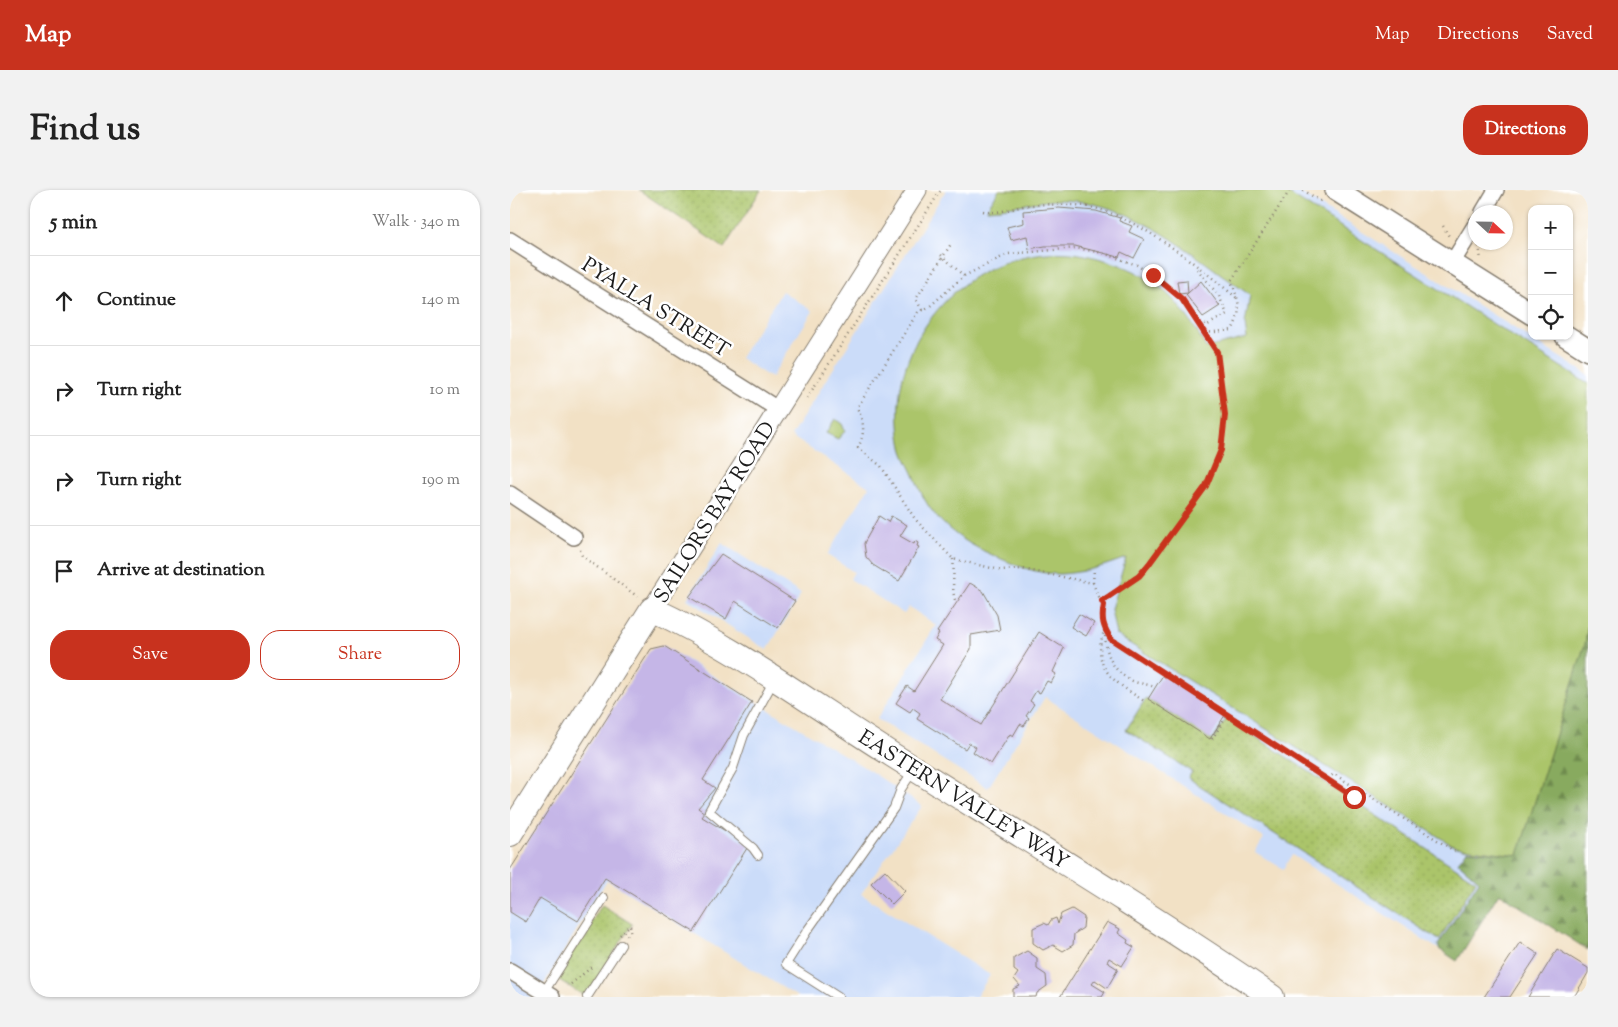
<!DOCTYPE html>
<html lang="en">
<head>
<meta charset="utf-8">
<style>
	body { margin:0; font-family:"Sorts Mill Goudy",serif; background:#f2f2f2; color:#222 }
	.controls { position:absolute; right:15px; top:15px; display:grid; overflow:hidden; border-radius:10px; box-shadow:0 1px 4px #0004 }
	.controls button { width:45px; height:45px; display:grid; place-items:center; padding:0; border:0; border-bottom:1px solid #e0e0e0; background:#fff; color:#222; font:25px sans-serif }
	.compass { position:absolute; left:958px; top:15px; width:45px; height:45px; border-radius:50%; background:#fff; box-shadow:0 1px 4px #0004; rotate:112deg }
	.stop { position:absolute; width:15px; height:15px; margin:-11px; border:4px solid #c8321e; border-radius:50%; background:#fff }
	.stop.end { background:#c8321e; border-color:#fff; box-shadow:0 1px 5px #0008 }
	.list { margin:0; padding:0; list-style:none }
	h2 { display:flex; justify-content:space-between; align-items:center; height:65px; margin:0; padding:0 20px; font-size:21px }
	h2 small { font-size:16px; font-weight:400; color:#767676 }
	.list li { display:grid; grid-template-columns:32px 1fr auto; gap:15px; align-items:center; box-sizing:border-box; height:90px; padding:0 20px; border-top:1px solid #e0e0e0 }
	.list b { display:block; font-size:19px; white-space:nowrap }
	.list em { font-size:16px; font-style:normal; color:#767676 }
	.actions { display:flex; gap:10px; padding:15px 20px }
	.actions a { flex:1; padding:11px 0; border:1px solid #c8321e; border-radius:20px; text-align:center; font-size:18px; color:#c8321e }
	.actions .main { background:#c8321e; color:#fff }
	.icon { flex:none; width:28px; height:28px; fill:none; stroke:currentColor; stroke-width:2; stroke-linecap:round; stroke-linejoin:round }
	.map { position:relative; flex:none; width:1078px; height:807px; overflow:hidden; border-radius:20px }
	header { display:flex; align-items:center; gap:30px; box-sizing:border-box; height:70px; padding:0 25px; background:#c8321e; color:#fff }
	header strong { font-size:24px }
	nav { display:flex; gap:28px; margin-inline-start:auto; font-size:18px }
	.intro { display:flex; align-items:center; justify-content:space-between; box-sizing:border-box; height:120px; padding:0 30px }
	h1 { margin:0; font-size:35px }
	.button { padding:12px 22px; border-radius:20px; background:#c8321e; color:#fff; font-size:18px; font-weight:700 }
	main { display:flex; gap:30px; padding:0 30px }
	aside { flex:1; background:#fff; border-radius:20px; box-shadow:0 1px 4px #0004 }
	.map>svg:first-child { display:block }
	.built { fill:#cbdcf9 }
	.green { fill:#abc56b; stroke:#647044 }
	.forest { fill:url(#forest-firs); stroke:#52633e }
	.park { fill:url(#park-dots); stroke:#647044 }
	.building { fill:#c5b6e7 }
	.lines { fill:none; stroke-linecap:round; stroke-linejoin:round }
	.service-casing { stroke:#877e70; stroke-width:10 }
	.minor-casing { stroke:#877e70; stroke-width:18 }
	.tertiary-casing { stroke:#877e70; stroke-width:21 }
	.secondary-casing { stroke:#877e70; stroke-width:24 }
	.primary-casing { stroke:#877e70; stroke-width:26 }
	.path { stroke:#877e70; stroke-width:2.5; stroke-dasharray:1 4; stroke-linecap:butt }
	.service { stroke:#fff; stroke-width:8 }
	.minor { stroke:#fff; stroke-width:15 }
	.tertiary { stroke:#fff; stroke-width:19 }
	.secondary { stroke:#fff; stroke-width:21 }
	.primary { stroke:#fff; stroke-width:24 }
	.route { stroke:#c8321e; stroke-width:6 }
	.labels { text-anchor:middle; stroke-width:5; stroke-linejoin:round; paint-order:stroke }
	.street-label { font-size:21px; fill:#1c1c1c; stroke:#fff }
</style>
</head>
<body>
<header>
<strong>Map</strong>
<nav><a>Map</a><a>Directions</a><a>Saved</a></nav>
</header>
<div class="intro"><h1>Find us</h1><a class="button">Directions</a></div>
<main>
<aside>
<h2>5 min<small>Walk · 340 m</small></h2>
<ul class="list">
<li><svg class="icon" aria-label="ahead" viewBox="0 0 24 24"><path d="M12 20V5M6 11l6-6 6 6"/></svg><div><b>Continue</b></div><em>140 m</em></li>
<li><svg class="icon" aria-label="right" viewBox="0 0 24 24"><path d="M7 20v-9h11M14 6l5 5-5 5"/></svg><div><b>Turn right</b></div><em>10 m</em></li>
<li><svg class="icon" aria-label="right" viewBox="0 0 24 24"><path d="M7 20v-9h11M14 6l5 5-5 5"/></svg><div><b>Turn right</b></div><em>190 m</em></li>
<li><svg class="icon" aria-label="arrive" viewBox="0 0 24 24"><path d="M6 21V4h12l-3 4 3 4H6"/></svg><div><b>Arrive at destination</b></div></li>
</ul>
<div class="actions"><a class="main">Save</a><a>Share</a></div>
</aside>
<div class="map">
<svg width="1078" height="807" viewBox="0 0 1078 807">
	<defs>
		<pattern id="forest-firs" width="22" height="20" patternUnits="userSpaceOnUse" patternTransform="scale(1.25)"><rect width="22" height="20" fill="#88aa5f"/><path d="M5 1l3.5 6h-7zM16 11l3.5 6h-7z" fill="#6e8a4e"/></pattern>
		<pattern id="park-dots" width="8" height="8" patternUnits="userSpaceOnUse" patternTransform="scale(1.25)"><rect width="8" height="8" fill="#abc56b"/><path d="M2 2h.1M6 6h.1" fill="none" stroke="#93a95c" stroke-width="1.8" stroke-linecap="round"/></pattern>
	</defs>
	<rect width="100%" height="100%" fill="#fff"/>
	<filter id="ink" filterUnits="userSpaceOnUse"><feTurbulence type="fractalNoise" baseFrequency=".02" numOctaves="2"/><feDisplacementMap in="SourceGraphic" scale="10" xChannelSelector="R" yChannelSelector="G"/><feConvolveMatrix kernelMatrix="1 2 1 2 8 2 1 2 1" color-interpolation-filters="sRGB"/></filter>
	<filter id="wash" filterUnits="userSpaceOnUse"><feTurbulence type="fractalNoise" baseFrequency=".0096" numOctaves="4" result="noise"/><feDisplacementMap in="SourceGraphic" scale="20" xChannelSelector="R" yChannelSelector="G"/><feGaussianBlur stdDeviation="1.12" result="paint"/><feColorMatrix in="noise" values="0 0 0 0 0 0 0 0 0 0 0 0 0 0 0 0 0 1.4 0 .05"/><feComposite in="paint" operator="in"/></filter>
	<g filter="url(#wash)">
		<rect width="100%" height="100%" fill="#f2e1c5"/>
		<!-- built -->
		<path class="built" d="M436 0H786L1078 185V547L989 703 947 771 782 665 773 679 745 662 754 648 535 507 478 598 367 529 426 435 399 417 394 424 340 389 344 382 317 365 359 297 281 246Z
			M272 101 303 121 261 188 230 168Z
			M212 353 291 404 257 460 177 409Z
			M154 456 362 582 412 616 351 704 480 785 466 807H288L97 690 26 807H0V680L141 459Z"/>
		<!-- green -->
		<path class="green" d="M489 0H773L1078 194V433L1075 454 1008 665 945 657 606 445 601 419 616 368C594 376 573 383 550 384 528 384 507 376 487 367 463 357 439 343 423 322 414 311 409 298 404 285 400 276 394 266 392 257 379 193 404 135 453 95 486 69 534 57 575 65 636 78 668 103 696 158L737 148 735 134 740 105C682 65 626 12 553 10 527 10 503 18 477 19Z
			M325 229 332 234 335 241 328 249 316 243Z"/>
		<!-- forest -->
		<path class="forest" d="M1078 433V760L989 703 947 771 929 759 928 755 969 691 948 672 957 660 1008 665 1075 454Z"/>
		<!-- park -->
		<path class="park" d="M129 0H251L214 58Z
			M636 508 703 550 717 528 966 691 929 750 678 588 682 582 616 540Z
			M92 715 122 734 76 807 46 788Z"/>
		<g id="blocks">
			<!-- building -->
			<path class="building" d="M549 18 586 21 610 28 609 31 622 36 619 42 634 49 624 68 611 62 609 67 565 56H535L519 59 517 46 501 50 497 37 514 33 513 21Z
				M677 90 678 103 691 91 710 116 693 127 676 105 678 103 669 104 667 91Z
				M369 326 378 332 381 326 397 335 390 346 404 354 405 351 408 353 407 356 409 357 389 391 363 375 356 367 354 353Z
				M211 364 285 411 268 438 225 411 216 429 179 407Z
				M460 393 473 401 487 425 490 440 461 445V459L430 509 471 535 529 442 554 458 543 482 546 484 541 493 537 491 530 503 526 501 520 511 524 514 516 526 519 528 514 536 510 534 503 546 500 544 481 574 463 562 466 557 459 553 455 559 407 529 410 523 403 518 400 522 386 513 397 496 404 501 433 455 425 450 429 443 427 442Z
				M569 424 584 433 576 446 561 437Z
				M154 456 242 512 193 590 205 598 188 618 195 623 192 627 239 655 184 742 95 688 68 731 30 708 16 732 0 722V680L141 459Z
				M653 485 715 525 700 549 638 509Z
				M375 680 395 701 382 714 361 693Z
				M562 719 574 727 573 738 564 744 563 755 553 761 543 755 533 760 523 753V738L534 733 538 735 541 730 546 728 548 734 551 724Z
				M597 732 610 739 608 743 618 750 617 753 624 757 612 776 599 768 597 772 608 779 597 798 585 790 582 794 595 802 592 807H550Z
				M1010 752 1028 764 1000 807H974Z
				M1047 759 1078 778V783L1064 807H1018Z
				M517 761 527 768V779L536 785 537 796 527 803 526 807H503V799L510 796 504 789 508 783 504 780V768Z"/>
		</g>
	</g>
	<g filter="url(#ink)">
		<use href="#blocks" fill-opacity="0" stroke="#877e70" stroke-width="1"/>
		<g class="lines">
			<!-- service casing -->
			<g class="service-casing">
				<path id="service" d="M248 665 243 658 199 621 223 578 234 545 263 492
					M34 802 94 708
					M77 807 111 755
					M328 807 276 774 297 741 384 618 391 599 403 581"/>
			</g>
			<!-- minor casing -->
			<g class="minor-casing">
				<path id="minor" d="M973 22 986 0
					M0 50 269 220
					M942 73 966 34
					M0 304 64 347
					M0 781 42 807"/>
			</g>
			<!-- tertiary casing -->
			<g class="tertiary-casing">
				<path id="tertiary" d="M142 419 407 0"/>
			</g>
			<!-- secondary casing -->
			<g class="secondary-casing">
				<path id="secondary" d="M826 0 1022 124
					M1056 146 1078 160"/>
			</g>
			<!-- primary casing -->
			<g class="primary-casing">
				<path id="primary" d="M0 644 142 419C228 459 304 516 384 566 510 645 639 723 762 807"/>
			</g>
			<!-- path -->
			<path class="path" d="M793 0 812 12
				M473 21C489 24 499 19 514 16 531 13 547 15 564 15 617 16 688 76 728 109
				M933 36 940 48
				M969 56 971 70
				M431 65 454 86
				M687 79 709 106 717 124 696 136 693 131
				M412 120 406 109 441 54
				M695 143 722 140C733 120 729 111 721 91L780 0
				M297 208 431 0
				M70 360 72 366 128 407
				M443 369C445 383 441 397 445 410
				M583 393 584 379
				M591 411 629 385 639 374 696 296 711 260 715 225 707 162 683 124 659 97 627 75 593 63 566 58 498 64 454 86 419 117 408 122 347 218C355 233 355 243 348 258L371 276 405 329 443 369 490 380 512 379 583 393C586 402 589 408 595 415 591 429 593 437 601 449L817 589 824 584 946 662
				M595 439C579 478 605 492 634 511
				M595 441C595 463 602 483 625 492 631 494 638 494 644 497
				M702 549 718 524
				M817 589 844 607
				M110 745 120 735 121 740 116 747
				M61 794 84 775"/>
			<!-- service -->
			<use href="#service" class="service"/>
			<!-- minor -->
			<use href="#minor" class="minor"/>
			<!-- tertiary -->
			<use href="#tertiary" class="tertiary"/>
			<!-- secondary -->
			<use href="#secondary" class="secondary"/>
			<!-- primary -->
			<use href="#primary" class="primary"/>
		</g>
	</g>
	<g class="lines" filter="url(#ink)">
		<!-- route -->
		<path class="route" d="M643 85 672 109 707 162 715 225 711 260 696 296 639 374 629 386 592 411 594 415C591 429 593 437 601 449L844 607"/>
	</g>
	<g class="labels">
		<!-- street labels -->
		<g class="street-label">
			<text transform="translate(146 117) rotate(32)" y="7">PYALLA STREET</text>
			<text transform="translate(204 322) rotate(-58)" y="7">SAILORS BAY ROAD</text>
			<text transform="translate(454 609) rotate(32)" y="7">EASTERN VALLEY WAY</text>
		</g>
	</g>
</svg>
<div class="controls">
<button>+</button>
<button>−</button>
<button><svg class="icon" aria-label="locate" viewBox="0 0 24 24"><circle cx="12" cy="12" r="6"/><path d="M12 2v4M12 18v4M2 12h4M18 12h4"/></svg></button>
</div>
<svg class="compass" viewBox="-18 -18 36 36"><path d="M0-13l5 13h-10z" fill="#e53935"/><path d="M0 13l5-13h-10z" fill="#767676"/></svg>
<div class="stop" style="left:844px;top:607px"></div>
<div class="stop end" style="left:643px;top:85px"></div>
</div>
</main>
</body>
</html>
